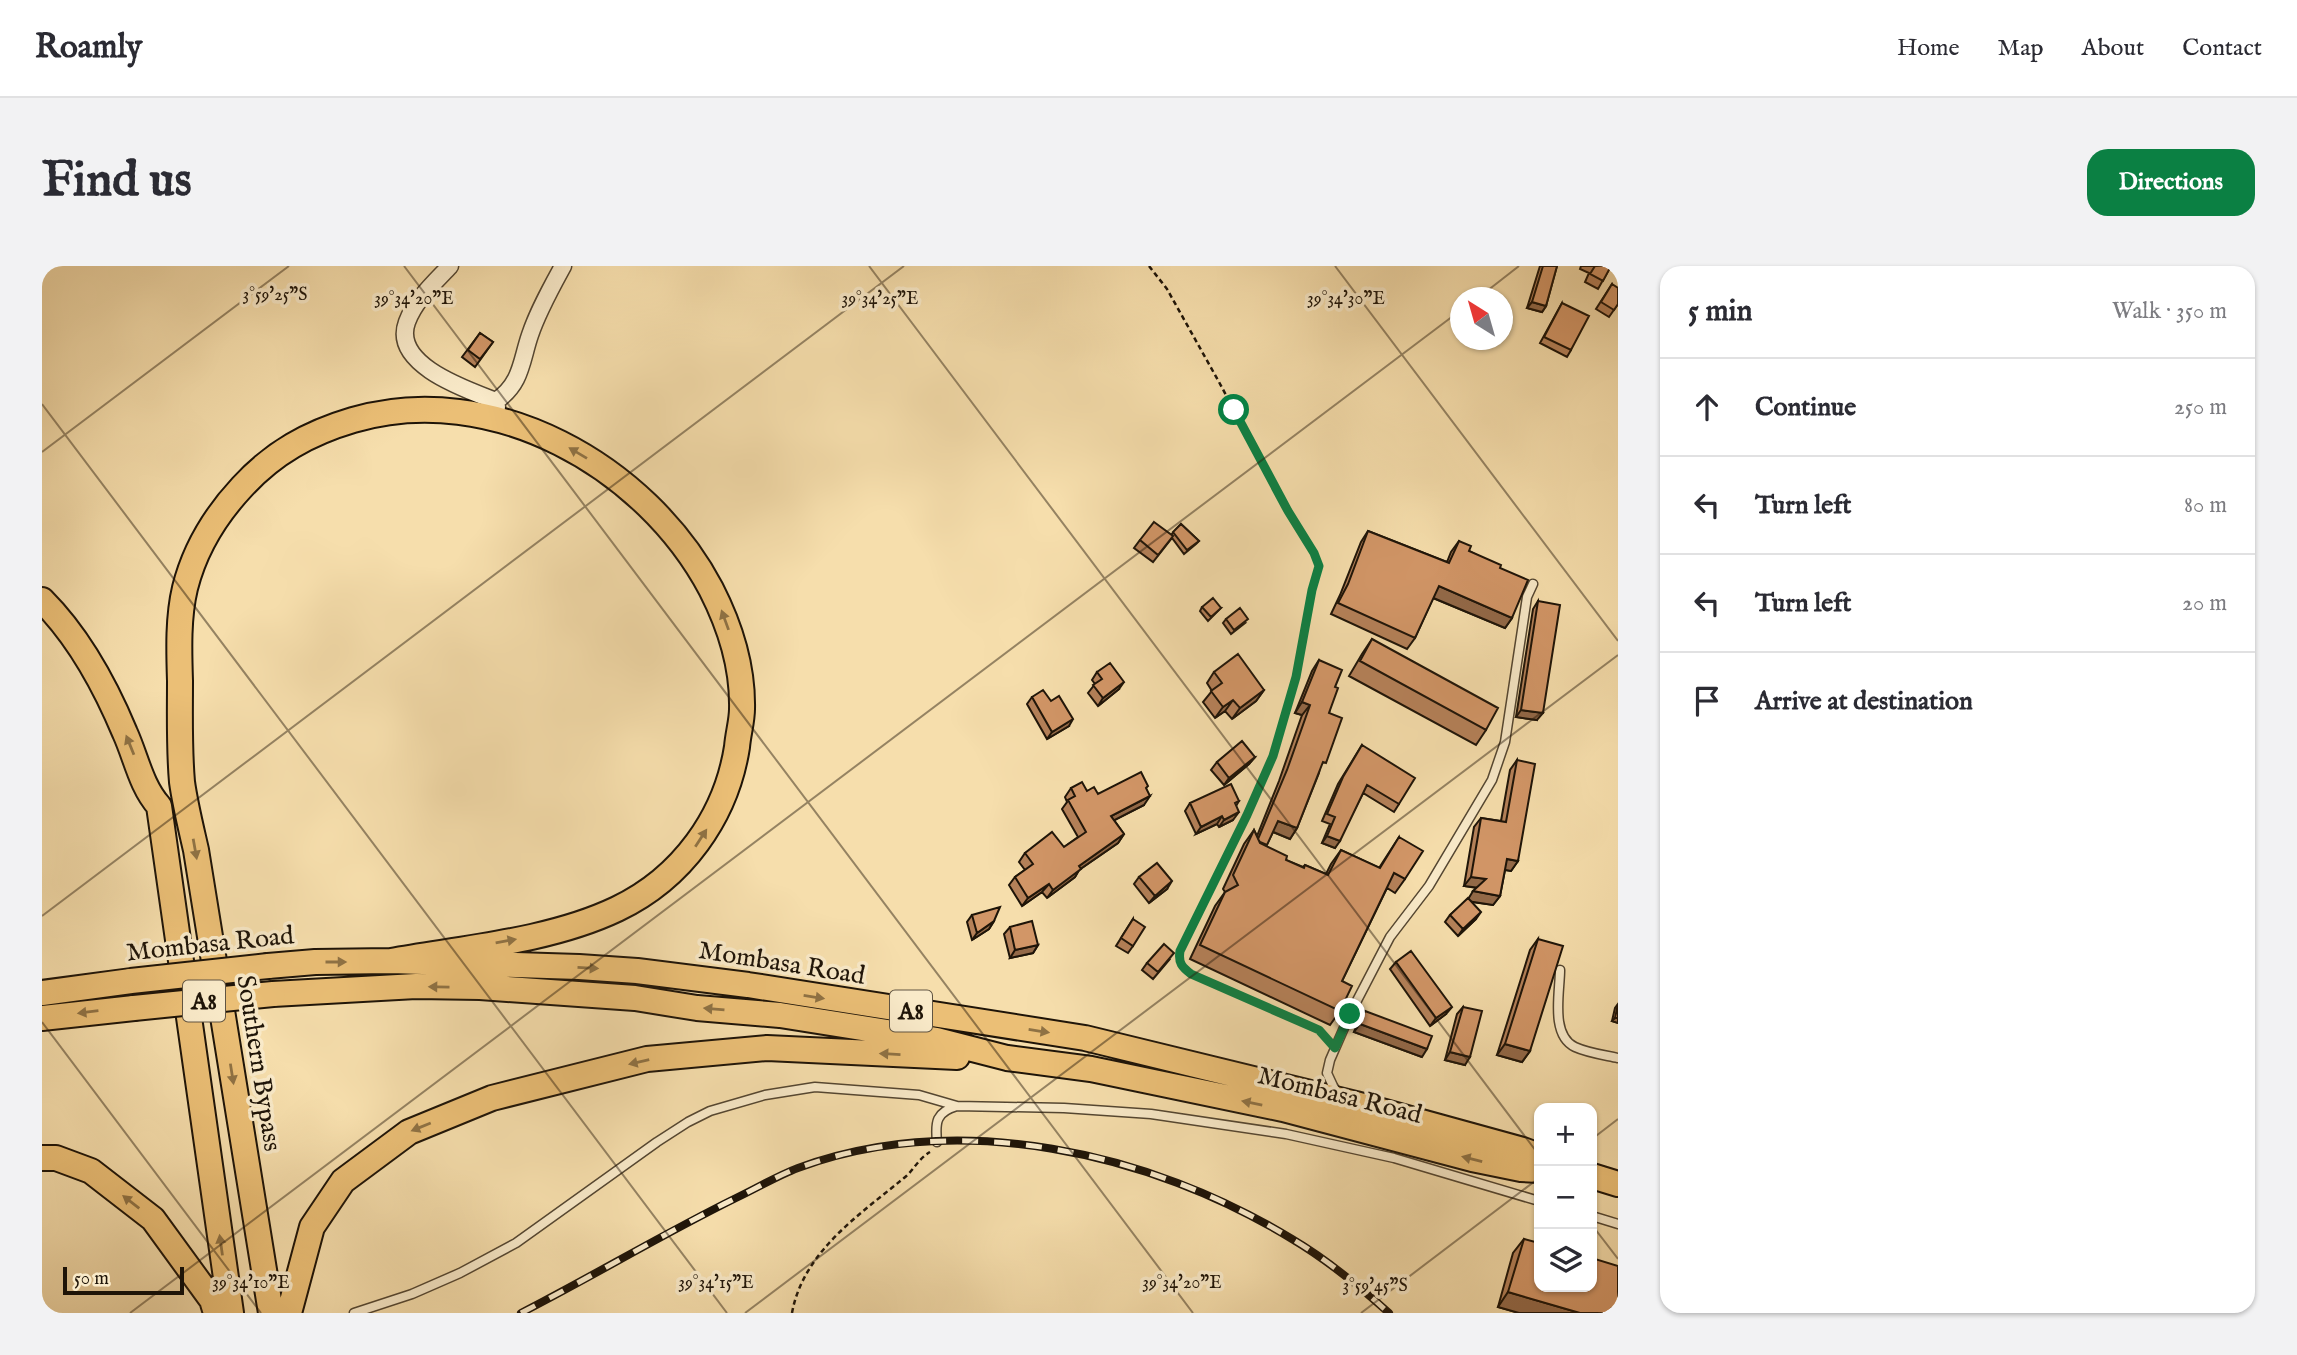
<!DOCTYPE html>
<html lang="en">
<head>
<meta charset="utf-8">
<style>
	body { margin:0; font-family:"IM FELL English",serif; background:#f2f2f3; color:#2b2b33 }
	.controls { position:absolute; right:21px; bottom:21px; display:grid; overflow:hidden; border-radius:14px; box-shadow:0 2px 5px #0004 }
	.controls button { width:63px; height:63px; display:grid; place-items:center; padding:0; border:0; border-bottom:2px solid #e1e1e2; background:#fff; color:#2b2b33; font:35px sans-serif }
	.compass { position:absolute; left:1408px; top:21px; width:63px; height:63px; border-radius:50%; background:#fff; box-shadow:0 2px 5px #0004; rotate:323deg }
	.scale { position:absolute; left:21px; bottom:18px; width:121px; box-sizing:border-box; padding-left:7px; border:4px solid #1e1408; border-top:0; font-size:19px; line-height:24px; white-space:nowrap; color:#1e1408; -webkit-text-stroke:5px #f9eac9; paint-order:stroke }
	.stop { position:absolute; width:21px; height:21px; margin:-16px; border:5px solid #0b8043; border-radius:50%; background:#fff }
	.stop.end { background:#0b8043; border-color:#fff; box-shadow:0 2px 7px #0008 }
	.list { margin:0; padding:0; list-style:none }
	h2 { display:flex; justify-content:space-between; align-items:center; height:91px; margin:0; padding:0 28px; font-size:30px }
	h2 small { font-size:23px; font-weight:400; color:#7c7c81 }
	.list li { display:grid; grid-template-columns:46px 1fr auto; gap:21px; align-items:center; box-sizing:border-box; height:98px; padding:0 28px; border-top:2px solid #e1e1e2 }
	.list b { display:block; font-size:26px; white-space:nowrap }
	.list em { font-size:23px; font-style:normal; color:#7c7c81 }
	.icon { flex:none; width:38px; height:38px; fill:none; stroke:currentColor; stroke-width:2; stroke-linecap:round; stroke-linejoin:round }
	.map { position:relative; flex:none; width:1576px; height:1047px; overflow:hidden; border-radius:21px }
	header { display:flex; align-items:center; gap:42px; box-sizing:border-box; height:98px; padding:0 35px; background:#fff; border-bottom:2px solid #e1e1e2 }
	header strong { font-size:33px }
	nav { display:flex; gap:38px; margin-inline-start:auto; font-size:24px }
	.intro { display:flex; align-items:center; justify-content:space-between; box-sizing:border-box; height:168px; padding:0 42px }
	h1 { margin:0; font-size:49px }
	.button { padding:18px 32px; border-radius:21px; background:#0b8043; color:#fff; font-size:24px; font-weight:700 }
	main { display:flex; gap:42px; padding:0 42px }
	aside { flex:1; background:#fff; border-radius:21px; box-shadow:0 2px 5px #0004 }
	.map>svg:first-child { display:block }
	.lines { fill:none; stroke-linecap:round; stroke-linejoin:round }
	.service-casing { stroke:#544631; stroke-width:11 }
	.minor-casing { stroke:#544631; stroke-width:19 }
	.trunk-casing { stroke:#1e1408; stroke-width:28 }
	.path { stroke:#1e1408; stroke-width:2.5; stroke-dasharray:5 3.5; stroke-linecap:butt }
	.service { stroke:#f9eac9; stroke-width:8 }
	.minor { stroke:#f9eac9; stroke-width:16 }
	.trunk { stroke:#ebbf76; stroke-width:24 }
	.rail-casing { stroke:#1e1408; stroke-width:8 }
	.rail { stroke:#f9eac9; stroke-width:5; stroke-dasharray:16; stroke-linecap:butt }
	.trunk-bridge-casing { stroke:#1e1408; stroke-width:28; stroke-linecap:butt }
	.trunk-bridge { stroke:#ebbf76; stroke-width:24 }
	.wall { fill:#b58159; stroke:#1e1408; stroke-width:2 }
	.shaded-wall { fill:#936948; stroke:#1e1408; stroke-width:2 }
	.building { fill:#d29667; stroke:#1e1408; stroke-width:2 }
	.oneway { fill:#8f7244 }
	.route { stroke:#0b8043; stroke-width:9 }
	.ticks { fill:none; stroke:#1e1408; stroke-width:2; stroke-opacity:0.45 }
	.labels { text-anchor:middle; stroke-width:7; stroke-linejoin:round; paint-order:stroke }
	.shield { fill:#f9eac9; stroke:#605442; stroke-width:2 }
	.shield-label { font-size:24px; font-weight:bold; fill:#1e1408 }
	.street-label { font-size:26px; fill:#1e1408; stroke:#f9eac9 }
	.ticks-label { font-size:18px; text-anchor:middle; fill:#1e1408; stroke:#f9eac9; stroke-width:7; stroke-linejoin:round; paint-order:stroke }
</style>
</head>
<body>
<header>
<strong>Roamly</strong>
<nav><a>Home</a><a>Map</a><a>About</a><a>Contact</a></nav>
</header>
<div class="intro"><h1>Find us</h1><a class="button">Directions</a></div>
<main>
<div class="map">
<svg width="1576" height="1047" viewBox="0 0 1576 1047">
	<rect width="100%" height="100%" fill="#f6deac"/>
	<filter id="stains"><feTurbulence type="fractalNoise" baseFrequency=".00286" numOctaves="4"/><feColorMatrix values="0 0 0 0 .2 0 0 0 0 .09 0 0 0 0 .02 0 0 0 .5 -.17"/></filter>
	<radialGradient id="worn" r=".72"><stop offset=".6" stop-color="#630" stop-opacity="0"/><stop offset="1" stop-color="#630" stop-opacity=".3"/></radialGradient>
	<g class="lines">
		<!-- service casing -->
		<g class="service-casing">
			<path id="service" d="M1518 704C1518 726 1508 769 1533 781 1546 787 1562 789 1576 792
				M1296 828 1291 820 1285 807 1288 794 1308 748 1348 671 1387 620 1450 514 1463 476 1485 331 1491 318
				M895 876C893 856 894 846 915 840L1022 842 1109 848 1244 868 1352 892 1497 935
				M1550 950 1576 958
				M312 1047 370 1028 418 1007 474 977 615 876 646 856 668 845 723 829 773 821 877 829 915 840"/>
		</g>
		<!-- minor casing -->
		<g class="minor-casing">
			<path id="minor" d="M408 0C392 17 373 34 365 56 349 99 426 124 454 135L455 141 449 152
				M454 135C480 117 479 95 488 69 496 45 509 22 521 0"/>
		</g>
		<!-- trunk casing -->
		<g class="trunk-casing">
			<path id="trunk" d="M0 334C37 371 63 419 83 467 94 491 99 520 117 540L189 1047
				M226 700 273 696 349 695 537 701 595 705 706 719 1043 772 1314 838 1481 884 1497 890
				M0 727 89 715
				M231 728 374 720 438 721 593 732 655 742 738 749 895 774 965 792 1049 803 1241 843 1430 893 1479 903 1497 904
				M0 752 92 742
				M0 892H14L49 905 111 953 170 1034 174 1047
				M1550 910 1576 918
				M229 1047 154 584C149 562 143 538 140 516 137 482 138 448 138 415 137 384 136 351 143 322 153 282 173 250 200 221 231 187 267 167 311 154 450 113 604 200 669 323 688 360 701 401 700 443 700 455 696 468 695 481 684 551 640 612 575 643 508 675 422 682 349 695
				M247 1047 270 961 301 915 367 866 450 832 605 793 725 782 915 791"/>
		</g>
		<!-- path -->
		<path class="path" d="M1107 0 1125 23 1177 116 1246 245 1272 287 1277 300 1270 324 1254 411 1231 490 1205 549 1138 685C1136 697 1140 701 1149 708L1277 764 1284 772
			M750 1047C761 986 817 949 862 912 872 904 876 893 888 886"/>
		<!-- service -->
		<use href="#service" class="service"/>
		<!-- minor -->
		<use href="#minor" class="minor"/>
		<!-- trunk -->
		<use href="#trunk" class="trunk"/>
		<!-- rail casing -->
		<g class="rail-casing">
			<path id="rail" d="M479 1047C551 1010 621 968 694 932 715 922 735 910 756 902 917 843 1108 886 1250 973 1284 993 1317 1020 1347 1047"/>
		</g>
		<!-- rail -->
		<use href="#rail" class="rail"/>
		<!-- trunk-bridge casing -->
		<g class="trunk-bridge-casing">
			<path id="trunk-bridge" d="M89 715 226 700
				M92 742 231 728"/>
		</g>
		<!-- trunk-bridge -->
		<use href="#trunk-bridge" class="trunk-bridge"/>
	</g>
	<!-- wall -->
	<path class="wall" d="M1498 0H1515L1504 40 1500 46 1485 42Z
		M1539 0H1569L1556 23 1543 16 1547 7 1538 3Z
		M1570 18 1576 38 1567 51 1554 43Z
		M1520 37 1529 84 1525 91 1498 77Z
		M438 67 451 76 433 101 420 91Z
		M1139 258 1157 275 1154 278 1142 288 1130 272 1111 296 1092 282 1098 274 1129 269Z
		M1326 265 1405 296 1409 286 1417 275 1427 285 1458 302 1470 352 1463 362 1391 332 1373 372 1365 383 1289 348 1298 329 1319 276Z
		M1496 335 1495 454 1474 451 1491 343Z
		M1160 341 1179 342 1166 355 1158 345Z
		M1184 353 1203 357 1189 368 1181 357Z
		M1330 373 1444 464 1434 479 1307 410 1320 388Z
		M1277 394 1293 421 1287 447 1277 507 1255 562 1248 573 1231 566 1224 580 1244 594 1261 601 1263 599 1284 608 1289 598 1299 584 1337 602 1357 571 1363 613 1353 627 1345 622 1300 715 1298 745 1288 759 1148 693 1173 640 1183 626 1181 623 1202 578 1212 564 1215 570 1237 515 1260 449 1253 447 1270 405Z
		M1055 406 1077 423 1056 440 1046 427 1053 418 1050 414Z
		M1172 406 1222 424 1214 435 1190 453 1183 445 1173 452 1161 436 1170 425 1165 417Z
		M990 431 1009 435 1027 460 1005 473 985 438Z
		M1320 479 1357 538 1352 546 1321 527 1293 582 1280 577 1288 558 1280 555 1296 518Z
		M1213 491 1207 498 1182 519 1169 504 1175 496Z
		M1475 494 1476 595 1469 605 1463 604 1458 630 1451 639 1430 636 1434 653 1416 670 1403 656 1408 649 1427 632 1435 622 1422 620 1432 561 1439 552 1459 555 1468 504Z
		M1029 522 1056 528 1104 523 1102 539 1072 554 1082 568 1076 577 1037 604 1033 611 1005 632 1000 626 980 640 967 619 973 611 983 604 977 596 983 587 1022 581 1036 571 1020 543 1025 536 1023 531Z
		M1197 535 1194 540 1191 554 1177 561 1175 558 1154 568 1143 545 1148 537Z
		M1097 611 1125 623 1107 637 1092 618Z
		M930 649 952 655 947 663 930 674 925 656Z
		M1091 653V680L1086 687 1074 680Z
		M968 661 996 679 991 687 968 692 962 668Z
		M1496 673 1488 785 1480 796 1455 789 1488 684Z
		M1127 694 1111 713 1100 704 1105 697Z
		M1354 696 1404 748 1388 760 1348 703Z
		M1576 738V757L1570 755 1573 742Z
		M1421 741 1423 799 1403 794 1415 748Z
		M1323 745 1380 791 1312 766 1317 753Z
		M1482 973 1576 1047H1477L1456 1041 1471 987Z"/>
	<!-- shaded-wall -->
	<path class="shaded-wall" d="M1490 36 1504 40 1500 46 1485 42Z
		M1397 320 1470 352 1463 362 1389 331Z
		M1082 416 1077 423 1056 440 1061 432Z
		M1222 424 1214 435 1190 453 1198 442Z
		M1191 434 1183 445 1173 452 1181 441Z
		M1260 436 1268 439 1260 449 1253 447Z
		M1479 444 1501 447 1495 454 1474 451Z
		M1031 453 1027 460 1005 473 1010 466Z
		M1213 491 1207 498 1182 519 1187 512Z
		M1108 530 1102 539 1063 559 1069 550Z
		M1197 546 1191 554 1177 561 1182 554Z
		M1180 550 1175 558 1154 568 1159 561Z
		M1236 555 1255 562 1248 573 1229 565Z
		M1082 568 1076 577 1037 604 1033 611 1005 632 1011 624 1037 600Z
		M1285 570 1298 575 1293 582 1280 577Z
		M1465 593 1476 595 1469 605 1458 603Z
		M1429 611 1444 613 1438 622 1422 620Z
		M1130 615 1125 623 1107 637 1113 630Z
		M1007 618 1000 626 980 640 986 632Z
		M1431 625 1458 630 1451 639 1425 635Z
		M1439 646 1434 653 1416 670 1421 663Z
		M952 655 947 663 930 674 935 667Z
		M996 679 991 687 968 692 973 684Z
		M1410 741 1404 748 1388 760 1394 752Z
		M1573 752H1576V757L1570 755Z
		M1318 758 1385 783 1380 791 1312 766Z
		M1463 778 1488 785 1480 796 1455 789Z
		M1408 786 1428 791 1423 799 1403 794Z
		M1466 1026 1538 1047H1477L1456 1041Z"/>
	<!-- building -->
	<path class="building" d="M1501 0H1515L1504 40 1490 36Z
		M1553 0H1569L1561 15 1548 8Z
		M1570 18 1576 22V38L1572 44 1559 36Z
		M1520 37 1547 50 1529 84 1502 71Z
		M438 67 451 76 438 93 426 84Z
		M1112 256 1131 270 1116 289 1098 274Z
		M1139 258 1157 275 1145 284 1131 266Z
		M1326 265 1407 297 1417 275 1429 280 1427 285 1459 299 1458 302 1486 314 1470 352 1397 320 1373 372 1296 337 1306 318Z
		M1171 332 1179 342 1169 351 1160 341Z
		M1496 335 1518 339 1501 447 1479 444Z
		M1198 342 1206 353 1192 364 1184 353Z
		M1330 373 1456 442 1444 464 1318 395Z
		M1196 388 1222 424 1198 442 1191 434 1181 441 1169 425 1180 417 1172 406Z
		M1277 394 1300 404 1293 421 1296 422 1287 447 1300 452 1284 497 1281 496 1255 562 1236 555 1225 579 1218 576 1216 573 1245 504 1268 439 1260 436Z
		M1068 397 1082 416 1061 432 1051 419 1060 413 1055 406Z
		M1001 424 1009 435 1017 430 1031 453 1010 466 990 431Z
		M1200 475 1213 491 1187 512 1175 496Z
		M1320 479 1373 512 1357 538 1325 519 1298 575 1285 570 1293 551 1285 548 1301 511Z
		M1475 494 1493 498 1476 595 1465 593 1458 630 1431 625 1444 613 1429 611 1439 552 1464 556Z
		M1099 506 1106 520 1104 522 1108 530 1069 550 1082 568 1037 600 1039 603 1011 624 1007 618 986 632 973 611 991 598 983 587 1010 566 1022 581 1044 566 1026 534 1033 530 1029 522 1040 516 1045 525 1052 521 1056 528Z
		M1189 518 1197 535 1193 537 1197 546 1182 554 1180 550 1159 561 1148 537Z
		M1212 564 1218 577 1245 590 1244 594 1262 602 1263 599 1286 609 1299 584 1338 602 1357 571 1381 585 1363 613 1352 607 1300 715 1310 720 1298 745 1158 679 1183 626 1196 619 1191 609Z
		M1115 597 1130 615 1113 630 1097 611Z
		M1426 632 1439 646 1421 663 1408 649Z
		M958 641 952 655 935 667 930 649Z
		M1091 653 1103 661 1091 680 1079 672Z
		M990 655 996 679 973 684 968 661Z
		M1496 673 1521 680 1488 785 1463 778Z
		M1122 678 1132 687 1116 706 1105 697Z
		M1369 685 1410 741 1394 752 1354 696Z
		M1576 738V752H1573Z
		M1421 741 1440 745 1428 791 1408 786Z
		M1323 745 1390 770 1385 783 1318 758Z
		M1482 973 1497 977V1021H1550V992L1576 1000V1047H1538L1466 1026Z"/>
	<!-- one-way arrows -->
	<defs><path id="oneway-solid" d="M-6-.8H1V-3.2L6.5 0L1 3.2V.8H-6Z" transform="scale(1.75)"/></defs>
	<g class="oneway">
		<use href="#oneway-solid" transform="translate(536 187) rotate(-149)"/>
		<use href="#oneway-solid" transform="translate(683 354) rotate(-110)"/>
		<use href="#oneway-solid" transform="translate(88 479) rotate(-112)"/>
		<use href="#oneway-solid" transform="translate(659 572) rotate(-57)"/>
		<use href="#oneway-solid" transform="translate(153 583) rotate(80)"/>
		<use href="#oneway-solid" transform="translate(464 675) rotate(-10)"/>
		<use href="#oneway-solid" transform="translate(294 696)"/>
		<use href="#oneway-solid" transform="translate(546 702) rotate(3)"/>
		<use href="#oneway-solid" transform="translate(397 721) rotate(-179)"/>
		<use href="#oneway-solid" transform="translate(772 731) rotate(9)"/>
		<use href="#oneway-solid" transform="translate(672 743) rotate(-175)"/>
		<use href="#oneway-solid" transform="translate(46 746) rotate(173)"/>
		<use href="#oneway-solid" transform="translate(997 765) rotate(9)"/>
		<use href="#oneway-solid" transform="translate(848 788) rotate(-177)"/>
		<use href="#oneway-solid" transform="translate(597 796) rotate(167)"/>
		<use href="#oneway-solid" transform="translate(190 808) rotate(81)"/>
		<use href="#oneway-solid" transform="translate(1210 837) rotate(-168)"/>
		<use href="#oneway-solid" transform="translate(379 861) rotate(158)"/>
		<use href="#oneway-solid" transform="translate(1430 893) rotate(-166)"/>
		<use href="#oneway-solid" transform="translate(89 936) rotate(-142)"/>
		<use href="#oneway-solid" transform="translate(179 979) rotate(-98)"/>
	</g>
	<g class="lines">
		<!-- route -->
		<path class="route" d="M1192 144 1246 245 1272 287 1277 300 1270 324 1254 411 1231 490 1205 549 1138 685C1136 697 1140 701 1149 708L1277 764 1293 782 1308 748"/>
	</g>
	<!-- ticks -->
	<path class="ticks" d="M362 0 1151 1047M827 0 1497 889M1293 0 1576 375M1436 32 1477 0M0 138 685 1047M0 186 247 0M0 650 862 0M0 756 219 1047M1550 873 1576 853M1550 959 1576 993M88 1047 1419 44M703 1047 1576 389M1319 1047 1497 912"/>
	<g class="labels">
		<!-- shield labels -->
		<g class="shield">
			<rect x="141" y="714.5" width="42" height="41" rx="5"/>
			<rect x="848" y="724.5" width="42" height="41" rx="5"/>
		</g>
		<g class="shield-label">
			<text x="162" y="743">A8</text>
			<text x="869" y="753">A8</text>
		</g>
		<!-- street labels -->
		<g class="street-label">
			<text transform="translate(168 677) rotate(-6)" y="9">Mombasa Road</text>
			<text transform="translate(740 696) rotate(9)" y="9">Mombasa Road</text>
			<text transform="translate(218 797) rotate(81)" y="9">Southern Bypass</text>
			<text transform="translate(1298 828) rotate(14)" y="9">Mombasa Road</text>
		</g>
	</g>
	<g class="ticks-label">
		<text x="233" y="34">3°59'25"S</text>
		<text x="372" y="38">39°34'20"E</text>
		<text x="838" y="38">39°34'25"E</text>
		<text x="1304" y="38">39°34'30"E</text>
		<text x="209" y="1022">39°34'10"E</text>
		<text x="674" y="1022">39°34'15"E</text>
		<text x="1140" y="1022">39°34'20"E</text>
		<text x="1333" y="1025">3°59'45"S</text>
	</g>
	<rect width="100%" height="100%" filter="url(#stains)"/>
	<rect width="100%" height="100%" fill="url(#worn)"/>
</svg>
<div class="controls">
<button>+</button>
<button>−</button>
<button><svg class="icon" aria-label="layers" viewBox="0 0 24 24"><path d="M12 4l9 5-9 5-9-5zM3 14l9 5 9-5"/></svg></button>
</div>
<svg class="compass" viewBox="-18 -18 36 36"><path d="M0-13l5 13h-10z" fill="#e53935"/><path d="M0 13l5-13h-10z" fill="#7c7c81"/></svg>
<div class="scale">50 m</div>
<div class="stop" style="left:1192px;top:144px"></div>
<div class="stop end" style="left:1308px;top:748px"></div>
</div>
<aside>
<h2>5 min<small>Walk · 350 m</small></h2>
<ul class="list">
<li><svg class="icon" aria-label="ahead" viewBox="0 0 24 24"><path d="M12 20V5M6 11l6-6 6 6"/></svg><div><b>Continue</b></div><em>250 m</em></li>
<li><svg class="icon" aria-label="left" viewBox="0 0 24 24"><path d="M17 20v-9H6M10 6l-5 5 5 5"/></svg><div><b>Turn left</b></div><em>80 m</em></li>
<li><svg class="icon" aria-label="left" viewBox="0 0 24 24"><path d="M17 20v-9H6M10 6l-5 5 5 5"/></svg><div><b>Turn left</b></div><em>20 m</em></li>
<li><svg class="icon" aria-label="arrive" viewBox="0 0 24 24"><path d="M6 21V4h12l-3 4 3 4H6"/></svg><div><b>Arrive at destination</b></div></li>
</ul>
</aside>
</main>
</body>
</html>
